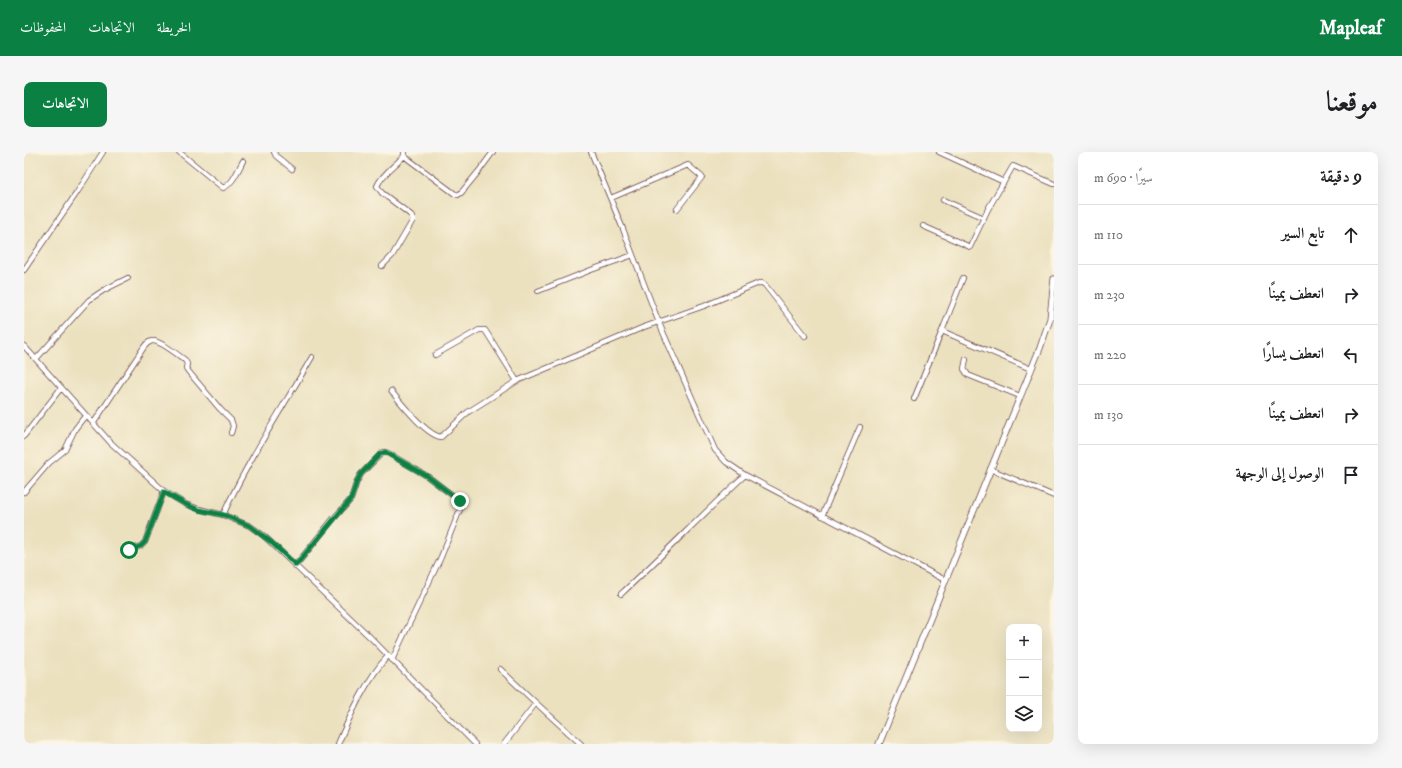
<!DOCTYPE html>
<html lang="ar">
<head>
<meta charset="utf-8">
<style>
	body { margin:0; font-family:"IM FELL DW Pica",Amiri,serif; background:#f6f6f6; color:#202124; direction:rtl }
	.controls { position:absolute; right:12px; bottom:12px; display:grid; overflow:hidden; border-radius:8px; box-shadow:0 4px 16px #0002 }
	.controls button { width:36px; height:36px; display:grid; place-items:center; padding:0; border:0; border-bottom:1px solid #e0e0e0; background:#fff; color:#202124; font:20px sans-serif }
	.stop { position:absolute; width:12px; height:12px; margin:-9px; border:3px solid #0b8043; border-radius:50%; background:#fff }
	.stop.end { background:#0b8043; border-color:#fff; box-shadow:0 1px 4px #0008 }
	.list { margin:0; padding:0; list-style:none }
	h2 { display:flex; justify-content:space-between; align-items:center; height:52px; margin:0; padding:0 16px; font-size:17px }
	h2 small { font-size:13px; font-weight:400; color:#757577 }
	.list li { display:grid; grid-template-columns:26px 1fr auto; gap:12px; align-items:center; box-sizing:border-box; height:60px; padding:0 16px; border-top:1px solid #e0e0e0 }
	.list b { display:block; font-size:15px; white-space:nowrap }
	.list em { font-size:13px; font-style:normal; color:#757577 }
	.icon { flex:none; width:22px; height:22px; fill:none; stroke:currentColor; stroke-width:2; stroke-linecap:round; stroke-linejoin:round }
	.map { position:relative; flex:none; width:1030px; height:592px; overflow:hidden; direction:ltr; border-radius:8px }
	header { display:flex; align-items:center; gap:24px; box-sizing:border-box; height:56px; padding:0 20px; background:#0b8043; color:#fff }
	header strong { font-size:19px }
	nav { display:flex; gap:22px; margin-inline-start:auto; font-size:14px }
	.intro { display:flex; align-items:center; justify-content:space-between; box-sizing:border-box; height:96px; padding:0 24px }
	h1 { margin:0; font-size:28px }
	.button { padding:10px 18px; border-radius:8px; background:#0b8043; color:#fff; font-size:14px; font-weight:700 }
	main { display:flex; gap:24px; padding:0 24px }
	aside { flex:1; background:#fff; border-radius:8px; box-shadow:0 4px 16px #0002 }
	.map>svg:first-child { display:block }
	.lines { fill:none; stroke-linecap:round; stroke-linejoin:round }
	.minor-casing { stroke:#623c41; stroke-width:6 }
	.tertiary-casing { stroke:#623c41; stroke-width:7 }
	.minor { stroke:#fff; stroke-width:4.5 }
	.tertiary { stroke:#fff; stroke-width:5.5 }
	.route { stroke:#0b8043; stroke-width:5 }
</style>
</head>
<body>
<header>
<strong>Mapleaf</strong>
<nav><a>الخريطة</a><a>الاتجاهات</a><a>المحفوظات</a></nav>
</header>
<div class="intro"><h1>موقعنا</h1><a class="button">الاتجاهات</a></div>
<main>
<aside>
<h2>9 دقيقة<small>سيرًا · 690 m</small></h2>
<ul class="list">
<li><svg class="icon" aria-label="ahead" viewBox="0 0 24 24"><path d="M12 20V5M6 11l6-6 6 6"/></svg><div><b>تابع السير</b></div><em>110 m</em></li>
<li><svg class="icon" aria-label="right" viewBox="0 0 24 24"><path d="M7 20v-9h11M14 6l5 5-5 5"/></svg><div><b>انعطف يمينًا</b></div><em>230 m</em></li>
<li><svg class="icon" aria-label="left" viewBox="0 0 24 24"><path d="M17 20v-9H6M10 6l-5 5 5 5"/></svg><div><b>انعطف يسارًا</b></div><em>220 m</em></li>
<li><svg class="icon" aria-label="right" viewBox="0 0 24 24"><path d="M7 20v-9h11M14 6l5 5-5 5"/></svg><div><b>انعطف يمينًا</b></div><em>130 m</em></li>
<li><svg class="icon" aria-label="arrive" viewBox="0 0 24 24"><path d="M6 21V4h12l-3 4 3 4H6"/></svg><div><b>الوصول إلى الوجهة</b></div></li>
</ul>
</aside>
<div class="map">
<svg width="1030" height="592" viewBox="0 0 1030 592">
	<rect width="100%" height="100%" fill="#fcf5e5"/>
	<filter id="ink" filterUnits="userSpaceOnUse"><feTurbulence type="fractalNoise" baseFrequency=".025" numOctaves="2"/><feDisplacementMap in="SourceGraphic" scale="8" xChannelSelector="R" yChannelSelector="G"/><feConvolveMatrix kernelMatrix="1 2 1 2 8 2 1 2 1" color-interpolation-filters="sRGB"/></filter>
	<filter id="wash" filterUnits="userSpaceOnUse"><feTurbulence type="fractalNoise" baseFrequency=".012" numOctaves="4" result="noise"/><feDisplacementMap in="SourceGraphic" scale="16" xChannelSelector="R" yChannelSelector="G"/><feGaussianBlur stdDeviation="0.9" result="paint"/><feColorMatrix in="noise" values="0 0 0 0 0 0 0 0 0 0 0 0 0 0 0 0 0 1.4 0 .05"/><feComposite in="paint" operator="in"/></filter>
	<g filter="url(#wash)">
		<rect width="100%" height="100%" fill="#ebe1bf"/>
	</g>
	<g filter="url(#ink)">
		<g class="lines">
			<!-- minor casing -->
			<g class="minor-casing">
				<path id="minor" d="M155 0 199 36C209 32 214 18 219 9
					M250 0 252 4 268 17
					M567 0 599 77 635 171 691 298 702 310 721 323 921 428
					M915 0 980 30
					M380 4 431 42 434 43 437 41 455 19 469 0
					M587 46 664 13 678 25 653 57
					M919 48 960 66
					M899 74 946 95 964 57 989 14 1030 32
					M358 114 368 104 389 68 387 63 358 41 353 34C358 22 371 14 380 4V0
					M0 118 52 42 79 0
					M939 126 918 179 1007 217
					M514 139 567 118 609 103
					M0 194 86 290 140 339 161 352 175 357 199 363 226 374 240 384 347 486 451 592
					M411 203 455 178H461L493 229
					M12 207 65 148 80 138 104 126
					M942 207 940 217 944 223 996 244
					M367 239C377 251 402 283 417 285L444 260 493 229 620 175 680 154 735 131H738L741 133 781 184
					M890 247 918 179
					M69 272 120 195C122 192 124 190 128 189 136 188 154 203 161 208L163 212 162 216 164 219 196 257 207 268 209 274 207 281
					M0 284 37 236
					M966 317 1030 344
					M0 340 25 311 41 298 51 277 61 264
					M199 363C224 308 258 257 288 205
					M798 364 836 275
					M105 398 117 394 121 390 140 339
					M272 413 310 366 321 354 327 347 333 329 337 322 359 300 364 301 403 324 436 349 437 352V355L417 405 368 508
					M597 442C639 403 679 362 721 323
					M476 517 512 551 480 592
					M512 551 557 592
					M314 592C326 564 343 526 364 504"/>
			</g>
			<!-- tertiary casing -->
			<g class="tertiary-casing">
				<path id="tertiary" d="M855 592 1016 196 1026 167 1030 127"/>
			</g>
			<!-- minor -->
			<use href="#minor" class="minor"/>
			<!-- tertiary -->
			<use href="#tertiary" class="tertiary"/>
		</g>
	</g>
	<g class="lines" filter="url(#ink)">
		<!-- route -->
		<path class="route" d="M105 398 117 394 121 390 140 340 161 352 175 358 200 363 226 374 247 390 272 413 327 347 333 329 337 322 356 302 361 300 403 324 436 349"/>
	</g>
</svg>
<div class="controls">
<button>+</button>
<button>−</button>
<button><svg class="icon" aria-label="layers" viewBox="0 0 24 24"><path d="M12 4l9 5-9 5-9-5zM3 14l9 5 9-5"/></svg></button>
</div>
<div class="stop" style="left:105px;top:398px"></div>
<div class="stop end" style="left:436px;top:349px"></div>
</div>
</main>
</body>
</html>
